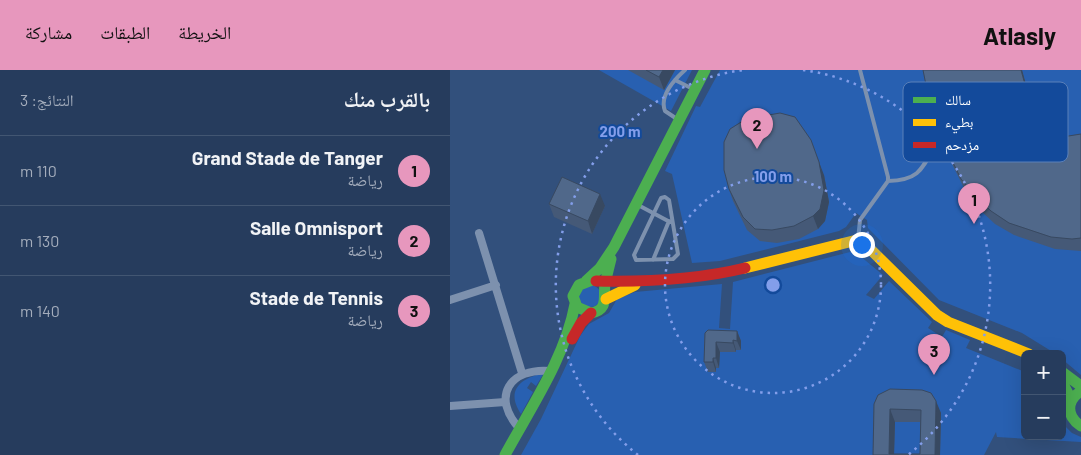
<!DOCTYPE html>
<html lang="ar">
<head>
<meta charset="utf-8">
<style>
	body { margin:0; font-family:Barlow,"Noto Naskh Arabic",sans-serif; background:#2e4363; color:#f1f3f6; direction:rtl }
	.controls { position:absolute; right:15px; bottom:15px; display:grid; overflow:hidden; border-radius:8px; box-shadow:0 5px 20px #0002 }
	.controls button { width:45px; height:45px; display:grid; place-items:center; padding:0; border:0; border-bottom:1px solid #425672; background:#263c5d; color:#f1f3f6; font:25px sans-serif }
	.you { position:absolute; left:411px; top:174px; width:18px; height:18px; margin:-12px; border:4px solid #fff; border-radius:50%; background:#1a73e8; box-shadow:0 0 0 8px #1a73e833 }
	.badge { display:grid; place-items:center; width:32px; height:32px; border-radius:50%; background:#e797bd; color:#111; font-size:16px; font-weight:700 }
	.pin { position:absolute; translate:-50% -41px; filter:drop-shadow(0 1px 2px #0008) }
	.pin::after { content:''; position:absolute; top:26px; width:18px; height:15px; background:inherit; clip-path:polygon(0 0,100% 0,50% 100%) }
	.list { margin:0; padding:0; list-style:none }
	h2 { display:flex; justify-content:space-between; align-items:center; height:65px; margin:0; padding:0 20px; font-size:21px }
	h2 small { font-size:16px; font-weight:400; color:#a4adbc }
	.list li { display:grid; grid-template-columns:32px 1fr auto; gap:15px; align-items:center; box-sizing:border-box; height:70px; padding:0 20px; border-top:1px solid #425672 }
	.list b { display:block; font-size:19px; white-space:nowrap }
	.list p { margin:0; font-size:16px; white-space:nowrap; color:#a4adbc }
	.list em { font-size:16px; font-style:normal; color:#a4adbc }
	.map { position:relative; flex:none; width:631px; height:385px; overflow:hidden; direction:ltr }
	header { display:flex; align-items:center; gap:30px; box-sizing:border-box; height:70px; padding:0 25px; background:#e797bd; color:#111 }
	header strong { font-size:24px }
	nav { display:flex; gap:28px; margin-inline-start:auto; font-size:18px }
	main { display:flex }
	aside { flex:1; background:#263c5d }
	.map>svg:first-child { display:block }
	.green { fill:#2860b1 }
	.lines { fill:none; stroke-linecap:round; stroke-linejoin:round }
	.lane { stroke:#7d91ae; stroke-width:4 }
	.street { stroke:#7d91ae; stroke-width:8 }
	.fast { stroke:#4caf50; stroke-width:11 }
	.slow { stroke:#ffc107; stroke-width:11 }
	.jam { stroke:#c62828; stroke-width:11 }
	.wall { fill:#455977; fill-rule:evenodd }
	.shaded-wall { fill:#384961 }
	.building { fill:#50688a; stroke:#384961; fill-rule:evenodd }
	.ring { fill:none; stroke:#839eea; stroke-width:2.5; stroke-dasharray:2.5 5 }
	.key { fill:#134a9b; stroke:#5a80b9; stroke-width:1 }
	.key-label { font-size:14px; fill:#fff }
	.centre { fill:#839eea; stroke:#134a9b; stroke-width:2.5 }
	.ring-label { font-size:15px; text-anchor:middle; font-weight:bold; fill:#839eea; stroke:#134a9b; stroke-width:4; stroke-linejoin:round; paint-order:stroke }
</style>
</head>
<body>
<header>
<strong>Atlasly</strong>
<nav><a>الخريطة</a><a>الطبقات</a><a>مشاركة</a></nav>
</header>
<main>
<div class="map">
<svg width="631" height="385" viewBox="0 0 631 385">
	<rect width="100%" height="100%" fill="#32507c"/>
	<!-- green -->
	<path class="green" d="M149 0H242L221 41Z
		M270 0H631V305L612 289V284H606L572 263 489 230 418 158 417 150 406 143 396 157 389 161 270 191 242 193 222 104 215 101 246 36 250 37Z
		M404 181 433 205 416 225 424 229 439 211 482 252 478 258 492 267 496 260 520 270 516 278 575 302V366H612V353L622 363 631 367V372L547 367 546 362 534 385H71L91 349 130 266 139 254 159 243 167 229 185 222 272 214 269 258 280 259 283 212Z
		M129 226a11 11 0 1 1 22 0a11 11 0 1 1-22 0Z
		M94 303 86 316 81 312 77 318 83 322 71 344C55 320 71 308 94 303Z"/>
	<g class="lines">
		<!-- lane -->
		<path class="lane" d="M225 10 243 19
			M227 49 215 41C209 26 225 9 235 0
			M438 111C470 110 472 99 486 73
			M215 127 219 130 228 184 223 189 186 190 184 185 211 128Z
			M188 135 220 152
			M408 170 410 150 438 111V107L410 0
			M203 190 219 151"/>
		<!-- street -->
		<path class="street" d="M29 163 72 303
			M0 230 46 215
			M0 336 55 332
			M70 359C40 327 60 297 101 301"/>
		<!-- fast -->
		<path class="fast" d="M142 210 129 215 123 226 127 237 141 243C159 240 153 227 155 214 157 205 159 197 161 189
			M136 211 150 198 164 177 255 0
			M612 302 631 316
			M612 312 621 329
			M631 321C616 331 616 346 631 356
			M55 385C81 337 115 288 125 234"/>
		<!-- slow -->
		<path class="slow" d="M295 198 407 170 414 173 487 245 498 252 579 284
			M156 229 185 215"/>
		<!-- jam -->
		<path class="jam" d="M146 211C196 212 246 210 295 198
			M122 269 131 253 141 243"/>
	</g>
	<!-- wall -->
	<path class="wall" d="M178 0H225L214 20Z
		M473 0H572L586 50 591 58 606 68 631 64V181L605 179 564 165 545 154 529 139 516 122 496 82 492 70Z
		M374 105 379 132 375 151 368 159 349 169 327 173 310 171 297 160 283 131 279 119Z
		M99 134 155 136 142 164 104 147Z
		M287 261 291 271V280H286V282H270L269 298H266V302H258L254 292 255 263Z
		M472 320 491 343 490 385H423L424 334ZM445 352H470V384H444Z"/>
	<!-- shaded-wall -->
	<path class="shaded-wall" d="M213 0H225L214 20 209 7Z
		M571 0H572L588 60 584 47Z
		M369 92 374 105 379 132 375 151 368 159 363 146Z
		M150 124 155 136 142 164 138 151Z
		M287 261 291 271V280L287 271Z
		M283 270 286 280V282L283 273Z
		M266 272 270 282 269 298 266 288Z
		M263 288 266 298V302L263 292Z
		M486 331 491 343 490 385H485Z
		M440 339 445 352 444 385 439 384Z"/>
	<!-- building -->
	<path class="building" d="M196 0H213L209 7Z
		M473 0H571L584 47 591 58 606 68 631 64V168L622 169 601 167 559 153 541 141 525 126 511 109 492 70 479 30Z
		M330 43 345 47 361 70 369 92 374 120 370 139 363 146 344 156 322 160 305 159 293 147 279 119 274 100V72L280 59 296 49Z
		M112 107 150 124 138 151 99 134Z
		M258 260 287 261V271L283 270V273L266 272V288H263V292H254L255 263Z
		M440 319 472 320 481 323 486 331 485 385H423L424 334 428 325ZM440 339 471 340 470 384H439Z"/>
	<!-- distance rings -->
	<g class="ring">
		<circle cx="323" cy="215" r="108"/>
		<path d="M188 385A217 217 0 0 1 293 0M353 0A217 217 0 0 1 458 385"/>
	</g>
	<!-- legend -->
	<rect x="453" y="12" width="165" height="80" rx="8" class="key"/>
	<rect x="463" y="27" width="23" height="6" fill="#4caf50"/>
	<rect x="463" y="49" width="23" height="7" fill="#ffc107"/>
	<rect x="463" y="72" width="23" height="6" fill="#c62828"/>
	<g class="key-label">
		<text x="495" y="35">سالك</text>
		<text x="495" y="57">بطيء</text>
		<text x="495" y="80">مزدحم</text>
	</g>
	<circle cx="323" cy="215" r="8" class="centre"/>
	<g class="ring-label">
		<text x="170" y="67">200 m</text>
		<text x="323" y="112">100 m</text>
	</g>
</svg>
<div class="controls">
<button>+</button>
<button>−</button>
</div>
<div class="you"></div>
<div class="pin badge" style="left:524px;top:154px">1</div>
<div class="pin badge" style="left:307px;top:79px">2</div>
<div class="pin badge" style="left:484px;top:305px">3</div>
</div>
<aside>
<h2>بالقرب منك<small>النتائج: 3</small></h2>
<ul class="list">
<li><span class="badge">1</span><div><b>Grand Stade de Tanger</b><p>رياضة</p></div><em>110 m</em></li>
<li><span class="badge">2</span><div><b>Salle Omnisport</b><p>رياضة</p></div><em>130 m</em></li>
<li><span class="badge">3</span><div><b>Stade de Tennis</b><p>رياضة</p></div><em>140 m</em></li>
</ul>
</aside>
</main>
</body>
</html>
